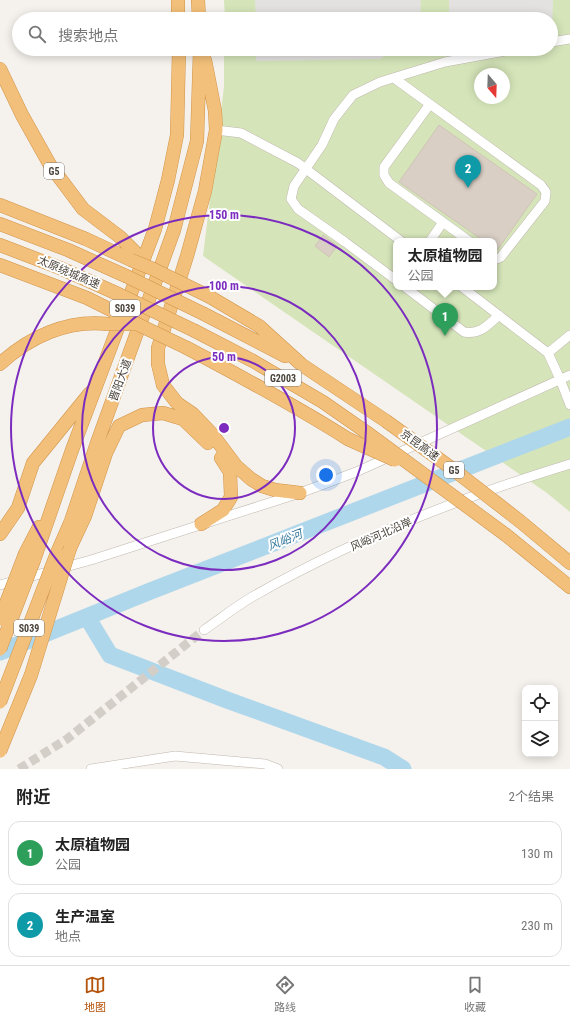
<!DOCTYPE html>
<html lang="zh">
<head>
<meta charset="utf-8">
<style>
	body { margin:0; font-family:"Roboto Condensed","Noto Sans SC",sans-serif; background:#f6f6f6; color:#222 }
	.controls { position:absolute; right:12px; bottom:12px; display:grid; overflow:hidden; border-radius:8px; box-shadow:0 2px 10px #0003 }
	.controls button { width:36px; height:36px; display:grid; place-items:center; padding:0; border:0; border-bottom:1px solid #e0e0e0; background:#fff; color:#222; font:20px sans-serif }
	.compass { position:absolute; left:474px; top:68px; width:36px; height:36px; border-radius:50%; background:#fff; box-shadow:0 2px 10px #0003; rotate:161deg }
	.you { position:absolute; left:326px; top:475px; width:14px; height:14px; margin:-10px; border:3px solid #fff; border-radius:50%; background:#1a73e8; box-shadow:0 0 0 6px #1a73e833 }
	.badge { display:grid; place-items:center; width:26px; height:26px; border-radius:50%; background:#b45309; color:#fff; font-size:13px; font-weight:700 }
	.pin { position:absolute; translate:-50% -33px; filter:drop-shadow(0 1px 2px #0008) }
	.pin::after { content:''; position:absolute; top:21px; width:14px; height:12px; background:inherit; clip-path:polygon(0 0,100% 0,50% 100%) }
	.popup { position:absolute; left:393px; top:238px; width:104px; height:52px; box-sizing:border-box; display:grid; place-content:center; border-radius:8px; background:#fff; filter:drop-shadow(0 1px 3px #0005); font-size:13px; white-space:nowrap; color:#767676 }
	.popup b { font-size:15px; color:#222 }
	.popup::after { content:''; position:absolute; left:50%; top:100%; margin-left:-8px; border:8px solid transparent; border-top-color:#fff }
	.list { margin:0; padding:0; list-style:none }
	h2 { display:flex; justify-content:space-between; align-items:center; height:52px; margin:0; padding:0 16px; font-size:17px }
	h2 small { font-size:13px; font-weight:400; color:#767676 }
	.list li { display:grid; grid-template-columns:26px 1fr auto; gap:12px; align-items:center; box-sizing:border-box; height:64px; margin:0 8px 8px; padding:0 8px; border:1px solid #e0e0e0; border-radius:12px }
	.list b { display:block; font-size:15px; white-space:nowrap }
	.list p { margin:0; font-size:13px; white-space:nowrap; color:#767676 }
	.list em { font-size:13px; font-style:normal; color:#767676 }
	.icon { flex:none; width:22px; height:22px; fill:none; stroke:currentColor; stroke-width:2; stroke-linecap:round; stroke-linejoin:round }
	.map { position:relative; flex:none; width:570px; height:769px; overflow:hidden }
	.search { position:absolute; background:#fff; box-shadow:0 2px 10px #0003; left:12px; right:12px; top:12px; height:44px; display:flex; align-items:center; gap:10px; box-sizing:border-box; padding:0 14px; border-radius:22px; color:#767676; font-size:15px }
	.sheet { height:196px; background:#fff }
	nav { display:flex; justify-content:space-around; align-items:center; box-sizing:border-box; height:56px; border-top:1px solid #e0e0e0; background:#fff; font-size:11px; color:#767676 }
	nav a { display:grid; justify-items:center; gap:2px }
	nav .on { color:#b45309 }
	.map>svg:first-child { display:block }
	.green { fill:#d5e5b9; fill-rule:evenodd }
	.parking { fill:#e4e2e0 }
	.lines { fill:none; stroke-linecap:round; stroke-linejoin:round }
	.river { stroke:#afd7eb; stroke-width:17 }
	.building { fill:#d9cfc5; stroke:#d0c4b6 }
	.minor-tunnel { stroke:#d3cec8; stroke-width:9; stroke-dasharray:9 4.5; stroke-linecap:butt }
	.minor-casing { stroke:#c0b8af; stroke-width:10 }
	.highway-casing { stroke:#d1944a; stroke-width:14 }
	.minor { stroke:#fff; stroke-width:9 }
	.highway { stroke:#f2c07a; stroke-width:13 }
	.highway-bridge-casing { stroke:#d1944a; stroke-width:14; stroke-linecap:butt }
	.highway-bridge { stroke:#f2c07a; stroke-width:13 }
	.ring { fill:none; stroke:#7b2cbf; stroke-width:2 }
	.labels { text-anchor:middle; stroke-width:4; stroke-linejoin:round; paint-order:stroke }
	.shield { fill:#fff; stroke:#807b75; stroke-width:1 }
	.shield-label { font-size:10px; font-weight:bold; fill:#49423a }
	.street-label { font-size:11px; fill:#49423a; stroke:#fff }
	.water-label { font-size:12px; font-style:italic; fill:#377a9d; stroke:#fff }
	.centre { fill:#7b2cbf; stroke:#fff; stroke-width:2 }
	.ring-label { font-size:12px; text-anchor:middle; font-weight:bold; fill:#7b2cbf; stroke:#fff; stroke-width:4; stroke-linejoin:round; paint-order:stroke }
</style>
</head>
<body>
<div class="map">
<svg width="570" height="769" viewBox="0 0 570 769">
	<rect width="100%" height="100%" fill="#f5f1ec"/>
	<!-- green -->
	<path class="green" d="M224 0H570V512L547 493 203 256 224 87V49H551V19H225ZM480 74H504V98H480ZM396 241H494V287H396Z"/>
	<!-- parking -->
	<path class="parking" d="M255 0H420L421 3 420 19H256Z
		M449 0H553L552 31 551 32V19H449Z
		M256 49H390L381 59 256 61Z"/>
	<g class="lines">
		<!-- river -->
		<path class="river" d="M87 617 110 655 227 700 384 757 403 769
			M0 652 148 592 570 427"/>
	</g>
	<!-- building -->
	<path class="building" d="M439 125 537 194 496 252H494V241H484L399 182Z
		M323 235 337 246 329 257 315 246Z"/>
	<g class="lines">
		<!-- minor-tunnel -->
		<path class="minor-tunnel" d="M19 769 67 739 204 630"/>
		<!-- minor casing -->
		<g class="minor-casing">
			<path id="minor" d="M551 42 570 39
				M394 78 541 185 546 192 545 201 501 257 497 259 494 258
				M430 104 384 167V175L389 183 469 241
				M216 130 241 133 298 163 401 241
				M430 241 443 222
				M396 280 345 242 298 209 291 199 294 186 322 145 334 119 353 95 380 82 445 62 516 49
				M405 287 464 332C480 335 488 325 499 315
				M462 287 548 353 560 379 570 405
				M548 353 570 335
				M0 585 91 560 300 493 356 472 570 375
				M204 630C220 619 235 607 252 597 349 541 462 497 570 464
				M91 769 175 756 265 764 278 769"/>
		</g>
		<!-- highway casing -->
		<g class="highway-casing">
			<path id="highway" d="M178 0V19
				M198 0 199 19
				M205 60 215 111 216 130 205 191 187 256 158 348V364L163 385 177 403 193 414 212 434 236 466 251 479 262 486 275 490 300 493
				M0 69 22 115 50 165 83 209 120 237 135 252
				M0 205 86 239 131 260
				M0 224 68 250 126 276
				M0 245 60 268 118 294
				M0 265 87 298 113 311
				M210 297 259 326 302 365 386 421
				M204 314 285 356
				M195 331 253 361 323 402 366 432
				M187 348C242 377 296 406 348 439
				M0 364C29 337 68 319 108 324
				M521 522 570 563
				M201 524 223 510 231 497 230 472 221 458
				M0 534 18 508 33 463 90 393
				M506 535 570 587
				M70 548 85 516 106 453 119 426 142 415 163 413 183 419 208 443
				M57 553 71 521 97 443 174 230 197 141 200 49
				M25 554 39 527
				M34 560 72 450 155 229 168 180 177 135 179 49"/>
		</g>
		<!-- minor -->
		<use href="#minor" class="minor"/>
		<!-- highway -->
		<use href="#highway" class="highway"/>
		<!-- highway-bridge casing -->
		<g class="highway-bridge-casing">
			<path id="highway-bridge" d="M131 260 153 269 210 297
				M126 276 204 314
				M118 294 195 331
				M113 311 137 324 187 348
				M108 324H135
				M386 421 454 470 521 522
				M366 432 506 535
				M348 439 395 460
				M0 619 25 554
				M0 649 34 560
				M0 702 57 553
				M0 751 31 675 70 548"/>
		</g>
		<!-- highway-bridge -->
		<use href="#highway-bridge" class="highway-bridge"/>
	</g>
	<!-- distance rings -->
	<g class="ring">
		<circle cx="224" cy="428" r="71"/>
		<circle cx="224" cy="428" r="142"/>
		<circle cx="224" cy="428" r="213"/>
	</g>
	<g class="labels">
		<!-- shield labels -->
		<g class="shield">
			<rect x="44" y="163" width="20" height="16" rx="3"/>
			<rect x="110" y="300" width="30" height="16" rx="3"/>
			<rect x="265" y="370" width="36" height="16" rx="3"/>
			<rect x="444" y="462" width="20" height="16" rx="3"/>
			<rect x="14" y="620" width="30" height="16" rx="3"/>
		</g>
		<g class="shield-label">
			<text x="54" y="175">G5</text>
			<text x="125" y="312">S039</text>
			<text x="283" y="382">G2003</text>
			<text x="454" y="474">G5</text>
			<text x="29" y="632">S039</text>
		</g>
		<!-- street labels -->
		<g class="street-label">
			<text transform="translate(69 272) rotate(23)" y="4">太原绕城高速</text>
			<text transform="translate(120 380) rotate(-70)" y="4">晋阳大道</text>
			<text transform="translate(420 445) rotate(36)" y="4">京昆高速</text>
			<text transform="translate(381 534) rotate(-24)" y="4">风峪河北沿岸</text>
		</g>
		<!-- water labels -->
		<g class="water-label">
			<text transform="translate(285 540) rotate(-22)" y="4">风峪河</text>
		</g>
	</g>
	<circle cx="224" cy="428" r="6" class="centre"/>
	<g class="ring-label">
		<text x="224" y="219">150 m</text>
		<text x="224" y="290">100 m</text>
		<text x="224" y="361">50 m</text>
	</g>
</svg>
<div class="controls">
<button><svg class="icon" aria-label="locate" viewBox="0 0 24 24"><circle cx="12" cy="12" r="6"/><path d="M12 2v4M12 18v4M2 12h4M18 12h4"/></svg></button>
<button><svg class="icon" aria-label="layers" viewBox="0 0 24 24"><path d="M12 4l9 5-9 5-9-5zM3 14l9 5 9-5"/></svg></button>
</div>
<svg class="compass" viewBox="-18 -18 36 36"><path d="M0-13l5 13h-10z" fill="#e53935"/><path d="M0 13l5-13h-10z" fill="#767676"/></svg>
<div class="you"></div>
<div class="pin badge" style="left:445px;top:336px;background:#2e9e5b">1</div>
<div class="popup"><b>太原植物园</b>公园</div>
<div class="pin badge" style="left:468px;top:188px;background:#0f9aa8">2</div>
<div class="search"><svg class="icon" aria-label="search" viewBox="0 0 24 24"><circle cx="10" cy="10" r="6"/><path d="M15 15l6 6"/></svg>搜索地点</div>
</div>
<section class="sheet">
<h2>附近<small>2个结果</small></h2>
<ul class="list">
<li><span class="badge" style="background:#2e9e5b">1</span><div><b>太原植物园</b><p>公园</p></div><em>130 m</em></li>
<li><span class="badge" style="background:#0f9aa8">2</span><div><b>生产温室</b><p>地点</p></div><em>230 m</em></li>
</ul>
</section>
<nav>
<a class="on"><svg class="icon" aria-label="map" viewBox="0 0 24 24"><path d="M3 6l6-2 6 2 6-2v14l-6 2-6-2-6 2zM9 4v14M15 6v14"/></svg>地图</a>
<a><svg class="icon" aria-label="directions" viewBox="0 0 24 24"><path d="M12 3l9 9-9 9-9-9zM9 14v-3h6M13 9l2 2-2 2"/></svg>路线</a>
<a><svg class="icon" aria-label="saved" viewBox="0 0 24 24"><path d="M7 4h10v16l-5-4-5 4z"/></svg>收藏</a>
</nav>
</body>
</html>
